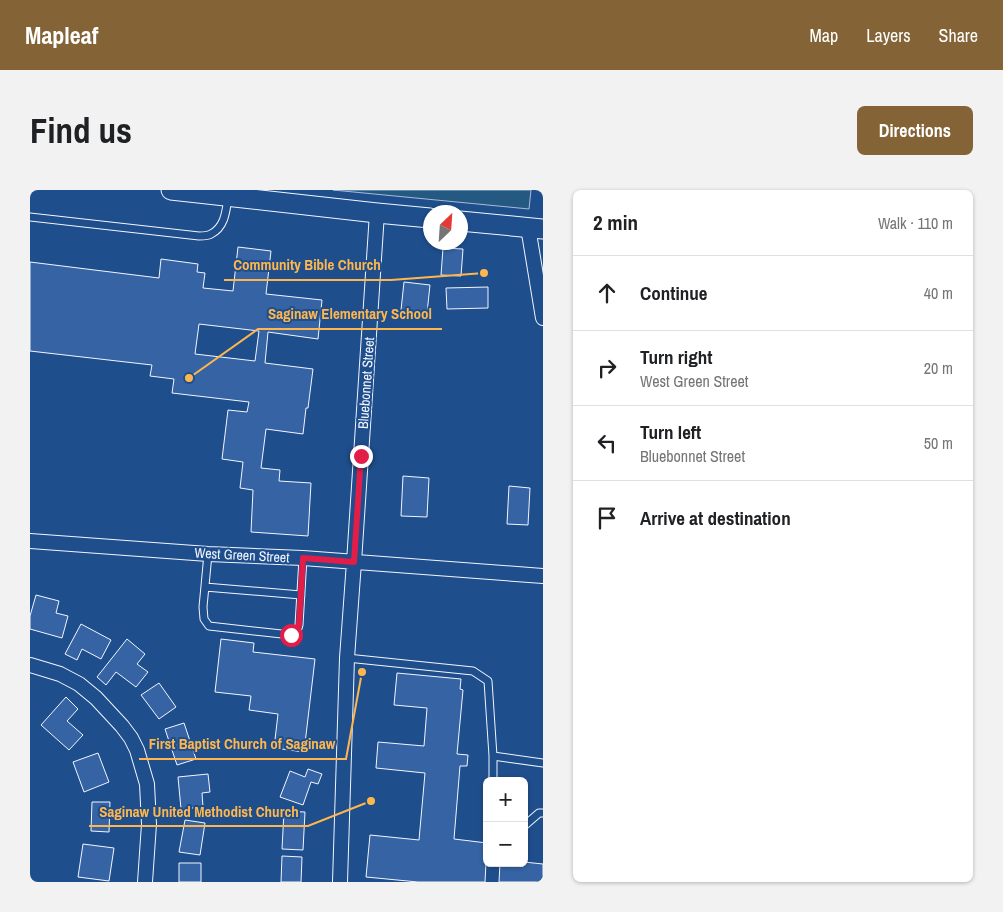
<!DOCTYPE html>
<html lang="en">
<head>
<meta charset="utf-8">
<style>
	body { margin:0; font-family:"Archivo Narrow",sans-serif; background:#f2f2f2; color:#202124 }
	.controls { position:absolute; right:15px; bottom:15px; display:grid; overflow:hidden; border-radius:8px; box-shadow:0 1px 4px #0004 }
	.controls button { width:45px; height:45px; display:grid; place-items:center; padding:0; border:0; border-bottom:1px solid #e0e0e0; background:#fff; color:#202124; font:25px sans-serif }
	.compass { position:absolute; left:393px; top:15px; width:45px; height:45px; border-radius:50%; background:#fff; box-shadow:0 1px 4px #0004; rotate:25deg }
	.stop { position:absolute; width:15px; height:15px; margin:-11px; border:4px solid #e11d48; border-radius:50%; background:#fff }
	.stop.end { background:#e11d48; border-color:#fff; box-shadow:0 1px 5px #0008 }
	.list { margin:0; padding:0; list-style:none }
	h2 { display:flex; justify-content:space-between; align-items:center; height:65px; margin:0; padding:0 20px; font-size:21px }
	h2 small { font-size:16px; font-weight:400; color:#757577 }
	.list li { display:grid; grid-template-columns:32px 1fr auto; gap:15px; align-items:center; box-sizing:border-box; height:75px; padding:0 20px; border-top:1px solid #e0e0e0 }
	.list b { display:block; font-size:19px; white-space:nowrap }
	.list p { margin:0; font-size:16px; white-space:nowrap; color:#757577 }
	.list em { font-size:16px; font-style:normal; color:#757577 }
	.icon { flex:none; width:28px; height:28px; fill:none; stroke:currentColor; stroke-width:2; stroke-linecap:round; stroke-linejoin:round }
	.map { position:relative; flex:none; width:513px; height:692px; overflow:hidden; border-radius:8px }
	header { display:flex; align-items:center; gap:30px; box-sizing:border-box; height:70px; padding:0 25px; background:#846436; color:#fff }
	header strong { font-size:24px }
	nav { display:flex; gap:28px; margin-inline-start:auto; font-size:18px }
	.intro { display:flex; align-items:center; justify-content:space-between; box-sizing:border-box; height:120px; padding:0 30px }
	h1 { margin:0; font-size:35px }
	.button { padding:12px 22px; border-radius:8px; background:#846436; color:#fff; font-size:18px; font-weight:700 }
	main { display:flex; gap:30px; padding:0 30px }
	aside { flex:1; background:#fff; border-radius:8px; box-shadow:0 1px 4px #0004 }
	.map>svg:first-child { display:block }
	.green { fill:#245a82; stroke:#a8bbd7 }
	.building { fill:#3563a3; stroke:#f2f6ff; fill-rule:evenodd }
	.lines { fill:none; stroke-linecap:round; stroke-linejoin:round }
	.lane-casing { stroke:#f2f6ff; stroke-width:9 }
	.street-casing { stroke:#f2f6ff; stroke-width:16 }
	.secondary-casing { stroke:#f2f6ff; stroke-width:21 }
	.lane { stroke:#1f4e8c; stroke-width:7 }
	.street { stroke:#1f4e8c; stroke-width:14 }
	.secondary { stroke:#1f4e8c; stroke-width:19 }
	.route { stroke:#e11d48; stroke-width:6 }
	.labels { text-anchor:middle; stroke-width:4; stroke-linejoin:round; paint-order:stroke }
	.street-label { font-size:14px; fill:#f2f6ff; stroke:#1f4e8c }
	.leader { fill:none; stroke:#ffb74d; stroke-width:2 }
	.callout-dot { fill:#ffb74d; stroke:#1f4e8c; stroke-width:2 }
	.callout-label { font-size:15px; text-anchor:middle; font-weight:bold; fill:#ffb74d; stroke:#1f4e8c; stroke-width:4; stroke-linejoin:round; paint-order:stroke }
</style>
</head>
<body>
<header>
<strong>Mapleaf</strong>
<nav><a>Map</a><a>Layers</a><a>Share</a></nav>
</header>
<div class="intro"><h1>Find us</h1><a class="button">Directions</a></div>
<main>
<div class="map">
<svg width="513" height="692" viewBox="0 0 513 692">
	<rect width="100%" height="100%" fill="#1f4e8c"/>
	<!-- green -->
	<path class="green" d="M303 0H501L499 19Z"/>
	<!-- building -->
	<path class="building" d="M208 57 241 61 236 104 292 110 288 149 238 142 235 173 283 179 278 218H276L273 244 236 239 231 278 250 280 249 291 281 293 278 346 221 342 223 300 210 298 213 272 192 269 198 220 217 222 219 212 142 203 144 189 120 186 122 175 0 161V72L129 88 131 69 168 74 167 82 175 83 173 98 203 101ZM169 134 229 141 225 171 165 164Z
		M413 58 433 59 431 86 411 85Z
		M374 92 400 95 397 123 371 120Z
		M458 97V118L417 119 416 98Z
		M373 286 399 288 397 327 371 326Z
		M479 296 500 298 498 335 477 334Z
		M6 405 29 411 26 423 38 426 32 448 0 439V426Z
		M51 434 81 450 71 469 52 459 47 470 35 464Z
		M97 449 115 464 107 474 118 482 106 497 86 482 76 495 67 487Z
		M191 449 224 453 223 462 285 469 274 562 244 558 248 524 219 520 221 506 185 502Z
		M367 483 431 489 430 499 433 500 427 564 438 565 437 576H430L424 649 457 653 455 692H388L336 687 340 645 389 650 395 583 346 578 348 552 394 556 397 518 364 515Z
		M129 493 146 517 129 529 111 505Z
		M36 507 48 519 37 531 53 545 39 560 11 535Z
		M154 533 166 569 147 575 135 539Z
		M68 563 79 592 54 602 43 572Z
		M278 579 292 584 288 594 281 592 273 615 250 607 260 581 275 587Z
		M178 584 180 602 172 603 173 617 151 619 148 587Z
		M62 612H80L79 642 61 641Z
		M254 621 275 622 273 660 252 659Z
		M155 630 175 633 170 665 149 662Z
		M53 654 84 658 79 691 48 687Z
		M252 666 272 667 271 692H251Z
		M494 672 513 674V692H469L470 673H494Z
		M149 673H171V692H149Z"/>
	<g class="lines">
		<!-- lane casing -->
		<g class="lane-casing">
			<path id="lane" d="M0 27 169 46C173 46 178 46 181 44 195 37 196 21 198 8
				M178 364 173 417 174 429 179 436 261 445 267 441 269 435 273 368
				M175 397 271 405
				M317 468 443 481 458 491 463 566
				M463 591V566L513 573
				M494 636 509 623H513"/>
		</g>
		<!-- street casing -->
		<g class="street-casing">
			<path id="street" d="M498 37 513 128
				M0 351 178 364 273 368 513 386
				M0 475 30 484 49 494 66 508 92 536 101 548 107 560 117 594 119 634 115 692
				M310 692 317 468 324 372 347 23"/>
		</g>
		<!-- secondary casing -->
		<g class="secondary-casing">
			<path id="secondary" d="M141 0 347 23 400 28
				M430 31 513 39"/>
		</g>
		<!-- lane -->
		<use href="#lane" class="lane"/>
		<!-- street -->
		<use href="#street" class="street"/>
		<!-- secondary -->
		<use href="#secondary" class="secondary"/>
	</g>
	<g class="lines">
		<!-- route -->
		<path class="route" d="M261 445 267 441 269 435 273 368 324 372 331 266"/>
	</g>
	<g class="labels">
		<!-- street labels -->
		<g class="street-label">
			<text transform="translate(336 193) rotate(-86)" y="5">Bluebonnet Street</text>
			<text transform="translate(212 365) rotate(3)" y="5">West Green Street</text>
		</g>
	</g>
	<!-- callouts -->
	<path class="leader" d="M454 83L361 90H194M159 188L228 139H412M332 482L316 569H109M341 611L278 636H59"/>
	<g class="callout-dot">
		<circle cx="454" cy="83" r="5"/>
		<circle cx="159" cy="188" r="5"/>
		<circle cx="332" cy="482" r="5"/>
		<circle cx="341" cy="611" r="5"/>
	</g>
	<g class="callout-label">
		<text x="277" y="80">Community Bible Church</text>
		<text x="320" y="129">Saginaw Elementary School</text>
		<text x="212" y="559">First Baptist Church of Saginaw</text>
		<text x="169" y="627">Saginaw United Methodist Church</text>
	</g>
</svg>
<div class="controls">
<button>+</button>
<button>−</button>
</div>
<svg class="compass" viewBox="-18 -18 36 36"><path d="M0-13l5 13h-10z" fill="#e53935"/><path d="M0 13l5-13h-10z" fill="#757577"/></svg>
<div class="stop" style="left:261px;top:445px"></div>
<div class="stop end" style="left:331px;top:266px"></div>
</div>
<aside>
<h2>2 min<small>Walk · 110 m</small></h2>
<ul class="list">
<li><svg class="icon" aria-label="ahead" viewBox="0 0 24 24"><path d="M12 20V5M6 11l6-6 6 6"/></svg><div><b>Continue</b></div><em>40 m</em></li>
<li><svg class="icon" aria-label="right" viewBox="0 0 24 24"><path d="M7 20v-9h11M14 6l5 5-5 5"/></svg><div><b>Turn right</b><p>West Green Street</p></div><em>20 m</em></li>
<li><svg class="icon" aria-label="left" viewBox="0 0 24 24"><path d="M17 20v-9H6M10 6l-5 5 5 5"/></svg><div><b>Turn left</b><p>Bluebonnet Street</p></div><em>50 m</em></li>
<li><svg class="icon" aria-label="arrive" viewBox="0 0 24 24"><path d="M6 21V4h12l-3 4 3 4H6"/></svg><div><b>Arrive at destination</b></div></li>
</ul>
</aside>
</main>
</body>
</html>
